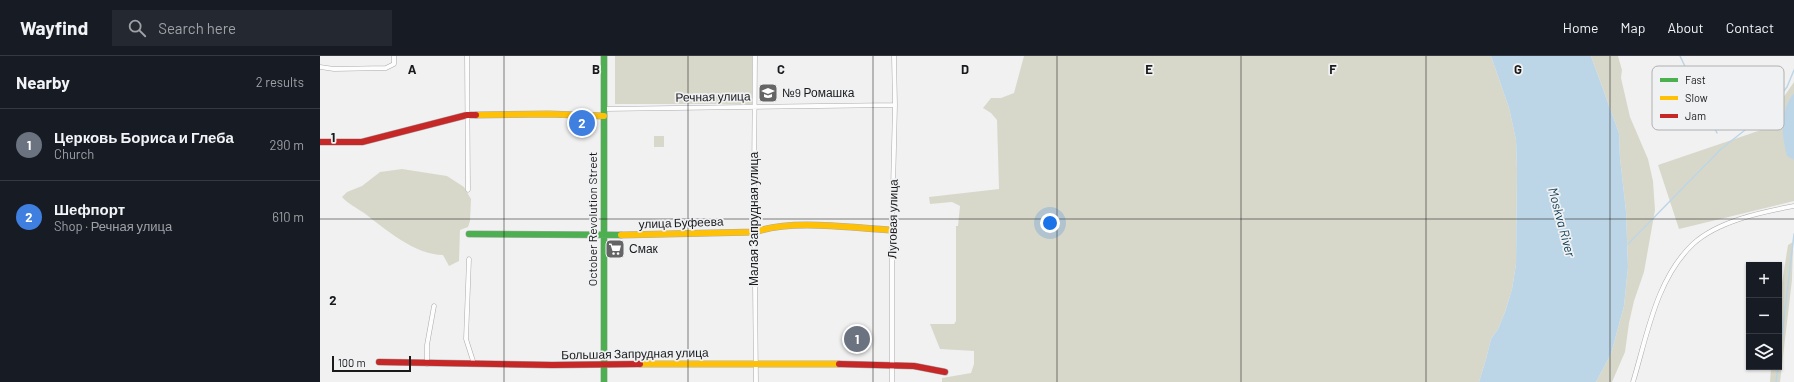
<!DOCTYPE html>
<html lang="en">
<head>
<meta charset="utf-8">
<style>
	body { margin:0; font-family:Barlow,sans-serif; background:#242831; color:#f1f3f6 }
	.controls { position:absolute; right:12px; bottom:12px; display:grid; overflow:hidden; border-radius:0px; box-shadow:0 1px 3px #0004 }
	.controls button { width:36px; height:36px; display:grid; place-items:center; padding:0; border:0; border-bottom:1px solid #363941; background:#171b24; color:#f1f3f6; font:20px sans-serif }
	.scale { position:absolute; left:12px; bottom:10px; width:79px; box-sizing:border-box; padding-left:4px; border:2px solid #1a1a1b; border-top:0; font-size:11px; line-height:14px; white-space:nowrap; color:#1a1a1b; -webkit-text-stroke:3px #f0f1f3; paint-order:stroke }
	.you { position:absolute; left:730px; top:167px; width:14px; height:14px; margin:-10px; border:3px solid #fff; border-radius:50%; background:#1a73e8; box-shadow:0 0 0 6px #1a73e833 }
	.badge { display:grid; place-items:center; width:26px; height:26px; border-radius:50%; background:#b2b3b5; color:#fff; font-size:13px; font-weight:700 }
	.pin { position:absolute; translate:-50% -50%; border:2px solid #fff; box-shadow:0 1px 4px #0006 }
	.list { margin:0; padding:0; list-style:none }
	h2 { display:flex; justify-content:space-between; align-items:center; height:52px; margin:0; padding:0 16px; font-size:17px }
	h2 small { font-size:13px; font-weight:400; color:#9ea1a6 }
	.list li { display:grid; grid-template-columns:26px 1fr auto; gap:12px; align-items:center; box-sizing:border-box; height:72px; padding:0 16px; border-top:1px solid #363941 }
	.list b { display:block; font-size:15px; white-space:nowrap }
	.list p { margin:0; font-size:13px; white-space:nowrap; color:#9ea1a6 }
	.list em { font-size:13px; font-style:normal; color:#9ea1a6 }
	.icon { flex:none; width:22px; height:22px; fill:none; stroke:currentColor; stroke-width:2; stroke-linecap:round; stroke-linejoin:round }
	.map { position:relative; flex:none; width:1474px; height:326px; overflow:hidden }
	header { display:flex; align-items:center; gap:24px; box-sizing:border-box; height:56px; padding:0 20px; background:#171b24; border-bottom:1px solid #363941 }
	header strong { font-size:19px }
	nav { display:flex; gap:22px; margin-inline-start:auto; font-size:14px }
	.search { width:280px; height:36px; background:#242831; display:flex; align-items:center; gap:10px; box-sizing:border-box; padding:0 14px; border-radius:0px; color:#9ea1a6; font-size:15px }
	main { display:flex }
	aside { flex:1; background:#171b24 }
	.map>svg:first-child { display:block }
	.green { fill:#d8d8ca }
	.water { fill:#bdd6e7 }
	.lines { fill:none; stroke-linecap:round; stroke-linejoin:round }
	.stream { stroke:#bdd6e7; stroke-width:1.5 }
	.street-casing { stroke:#ababac; stroke-width:5 }
	.fast-casing { stroke:#ababac; stroke-width:7 }
	.slow-casing { stroke:#ababac; stroke-width:7 }
	.jam-casing { stroke:#ababac; stroke-width:7 }
	.street { stroke:#fdfdfd; stroke-width:4 }
	.fast { stroke:#4caf50; stroke-width:6 }
	.slow { stroke:#ffc107; stroke-width:6 }
	.jam { stroke:#c62828; stroke-width:6 }
	.grid { fill:none; stroke:#1a1a1b; stroke-width:1; stroke-opacity:0.55 }
	.labels { text-anchor:middle; stroke-width:3.5; stroke-linejoin:round; paint-order:stroke }
	.poi-label { font-size:12px; fill:#1a1a1b; stroke:#f0f1f3; text-anchor:start }
	.street-label { font-size:12px; fill:#1a1a1b; stroke:#f0f1f3 }
	.water-label { font-size:13px; font-style:italic; fill:#114057; stroke:#f0f1f3 }
	.key { fill:#f0f1f3; stroke:#b0b0b2; stroke-width:1 }
	.key-label { font-size:11px; fill:#1a1a1b }
	.grid-label { font-size:13px; text-anchor:middle; font-weight:bold; fill:#1a1a1b; stroke:#f0f1f3; stroke-width:3.5; stroke-linejoin:round; paint-order:stroke }
</style>
</head>
<body>
<header>
<strong>Wayfind</strong>
<div class="search"><svg class="icon" aria-label="search" viewBox="0 0 24 24"><circle cx="10" cy="10" r="6"/><path d="M15 15l6 6"/></svg>Search here</div>
<nav><a>Home</a><a>Map</a><a>About</a><a>Contact</a></nav>
</header>
<main>
<aside>
<h2>Nearby<small>2 results</small></h2>
<ul class="list">
<li><span class="badge" style="background:#6b7280">1</span><div><b>Церковь Бориса и Глеба</b><p>Church</p></div><em>290 m</em></li>
<li><span class="badge" style="background:#3f7fe0">2</span><div><b>Шефпорт</b><p>Shop · Речная улица</p></div><em>610 m</em></li>
</ul>
</aside>
<div class="map">
<svg width="1474" height="326" viewBox="0 0 1474 326">
	<rect width="100%" height="100%" fill="#f1f1f2"/>
	<!-- green -->
	<path class="green" d="M295 0H432V48H295Z
		M704 0H1171L1189 52 1196 84 1197 114 1196 208 1192 233 1185 256 1178 273 1171 283 1166 303 1159 326H622V322L651 317 654 308V295L620 293 610 268H634L636 265V170H638L640 150 632 146 610 148 609 141 679 133 677 64 671 57 663 52 671 42H681L694 37Z
		M1271 0H1298L1302 14 1301 22 1310 61 1328 103 1333 125 1335 154 1324 216 1314 245 1309 267 1305 296 1292 326H1276L1291 298 1304 250 1308 211 1306 155 1300 102 1299 77Z
		M1474 26V145L1359 173 1338 109 1441 74Z
		M334 80H344V91H334Z
		M82 113 127 120 144 131 151 143 150 165 148 171 140 174 139 205 129 210 123 199C95 199 65 173 44 157 37 152 28 148 22 141L27 136 42 130 60 116Z
		M1473 186 1472 224 1460 326H1450L1451 311H1459V246L1468 189Z"/>
	<!-- water -->
	<path class="water" d="M1171 0H1271L1299 77 1300 102 1306 155 1308 211 1304 250 1291 298 1276 326H1159L1166 303 1171 283 1178 273 1185 256 1192 233 1196 208 1197 114 1196 84 1189 52Z
		M1474 37V104L1467 100C1461 78 1459 56 1474 37Z"/>
	<g class="lines">
		<!-- stream -->
		<path class="stream" d="M1360 0 1397 77
			M1308 188 1401 93 1444 59 1467 31 1474 14
			M1459 305 1474 178
			M1456 326 1458 311"/>
		<!-- street casing -->
		<g class="street-casing">
			<path id="street" d="M147 0 148 134
				M435 0 434 126 436 326
				M0 11 14 13 66 12 74 8V0
				M284 53 575 49
				M149 203 146 283 154 308
				M107 308V289L114 250
				M572 326V174L575 49 574 0
				M1313 326C1327 280 1336 223 1373 188 1398 165 1442 156 1474 150"/>
		</g>
		<!-- fast casing -->
		<g class="fast-casing">
			<path id="fast" d="M284 0V326
				M149 178 301 179"/>
		</g>
		<!-- slow casing -->
		<g class="slow-casing">
			<path id="slow" d="M156 59 229 58 284 60
				M301 179 435 176C473 163 531 172 572 174
				M320 308H519"/>
		</g>
		<!-- jam casing -->
		<g class="jam-casing">
			<path id="jam" d="M0 86H42L147 59H156
				M59 306 232 309 320 308
				M519 308 594 310 625 316"/>
		</g>
		<!-- street -->
		<use href="#street" class="street"/>
		<!-- fast -->
		<use href="#fast" class="fast"/>
		<!-- slow -->
		<use href="#slow" class="slow"/>
		<!-- jam -->
		<use href="#jam" class="jam"/>
	</g>
	<!-- grid -->
	<path class="grid" d="M184 0V326M368 0V326M553 0V326M737 0V326M921 0V326M1106 0V326M1290 0V326M0 163H1474"/>
	<!-- icons -->
	<defs>
		<g id="school-square" transform="scale(1)"><rect x="-9" y="-9" width="18" height="18" rx="4" fill="#656566" stroke="#f0f1f3"/><path d="M0-5L7-2L0 1L-7-2ZM-4 1L0 2.5L4 1V4Q0 6-4 4Z" fill="#fff"/></g>
		<g id="supermarket-square" transform="scale(1)"><rect x="-9" y="-9" width="18" height="18" rx="4" fill="#656566" stroke="#f0f1f3"/><path d="M-6-5.5h2.5l.6 2H6L4.5 2H-2.5L-4.4-4H-6ZM-1.5 3.2a1.3 1.3 0 1 0 .1 0ZM3 3.2a1.3 1.3 0 1 0 .1 0Z" fill="#fff"/></g>
	</defs>
	<g fill-rule="evenodd">
		<use href="#school-square" x="448" y="37"/>
		<use href="#supermarket-square" x="295" y="193"/>
	</g>
	<g class="labels">
		<!-- poi labels -->
		<g class="poi-label">
			<text x="462" y="41">№9 Ромашка</text>
			<text x="309" y="197">Смак</text>
		</g>
		<!-- street labels -->
		<g class="street-label">
			<text transform="translate(393 41) rotate(-1)" y="4">Речная улица</text>
			<text transform="translate(273 163) rotate(-90)" y="4">October Revolution Street</text>
			<text transform="translate(434 163) rotate(-90)" y="4">Малая Запрудная улица</text>
			<text transform="translate(573 163) rotate(-89)" y="4">Луговая улица</text>
			<text transform="translate(361 167) rotate(-2)" y="4">улица Буфеева</text>
			<text transform="translate(315 298) rotate(-1)" y="4">Большая Запрудная улица</text>
		</g>
		<!-- water labels -->
		<g class="water-label">
			<text transform="translate(1242 166) rotate(75)" y="5">Moskva River</text>
		</g>
	</g>
	<!-- legend -->
	<rect x="1332" y="10" width="132" height="64" rx="6" class="key"/>
	<rect x="1340" y="22" width="18" height="4" fill="#4caf50"/>
	<rect x="1340" y="40" width="18" height="4" fill="#ffc107"/>
	<rect x="1340" y="58" width="18" height="4" fill="#c62828"/>
	<g class="key-label">
		<text x="1365" y="28">Fast</text>
		<text x="1365" y="46">Slow</text>
		<text x="1365" y="64">Jam</text>
	</g>
	<g class="grid-label">
		<text x="92" y="18">A</text>
		<text x="276" y="18">B</text>
		<text x="461" y="18">C</text>
		<text x="645" y="18">D</text>
		<text x="829" y="18">E</text>
		<text x="1013" y="18">F</text>
		<text x="1198" y="18">G</text>
		<text x="13" y="86">1</text>
		<text x="13" y="249">2</text>
	</g>
</svg>
<div class="controls">
<button>+</button>
<button>−</button>
<button><svg class="icon" aria-label="layers" viewBox="0 0 24 24"><path d="M12 4l9 5-9 5-9-5zM3 14l9 5 9-5"/></svg></button>
</div>
<div class="scale">100 m</div>
<div class="you"></div>
<div class="pin badge" style="left:537px;top:283px;background:#6b7280">1</div>
<div class="pin badge" style="left:262px;top:67px;background:#3f7fe0">2</div>
</div>
</main>
</body>
</html>
